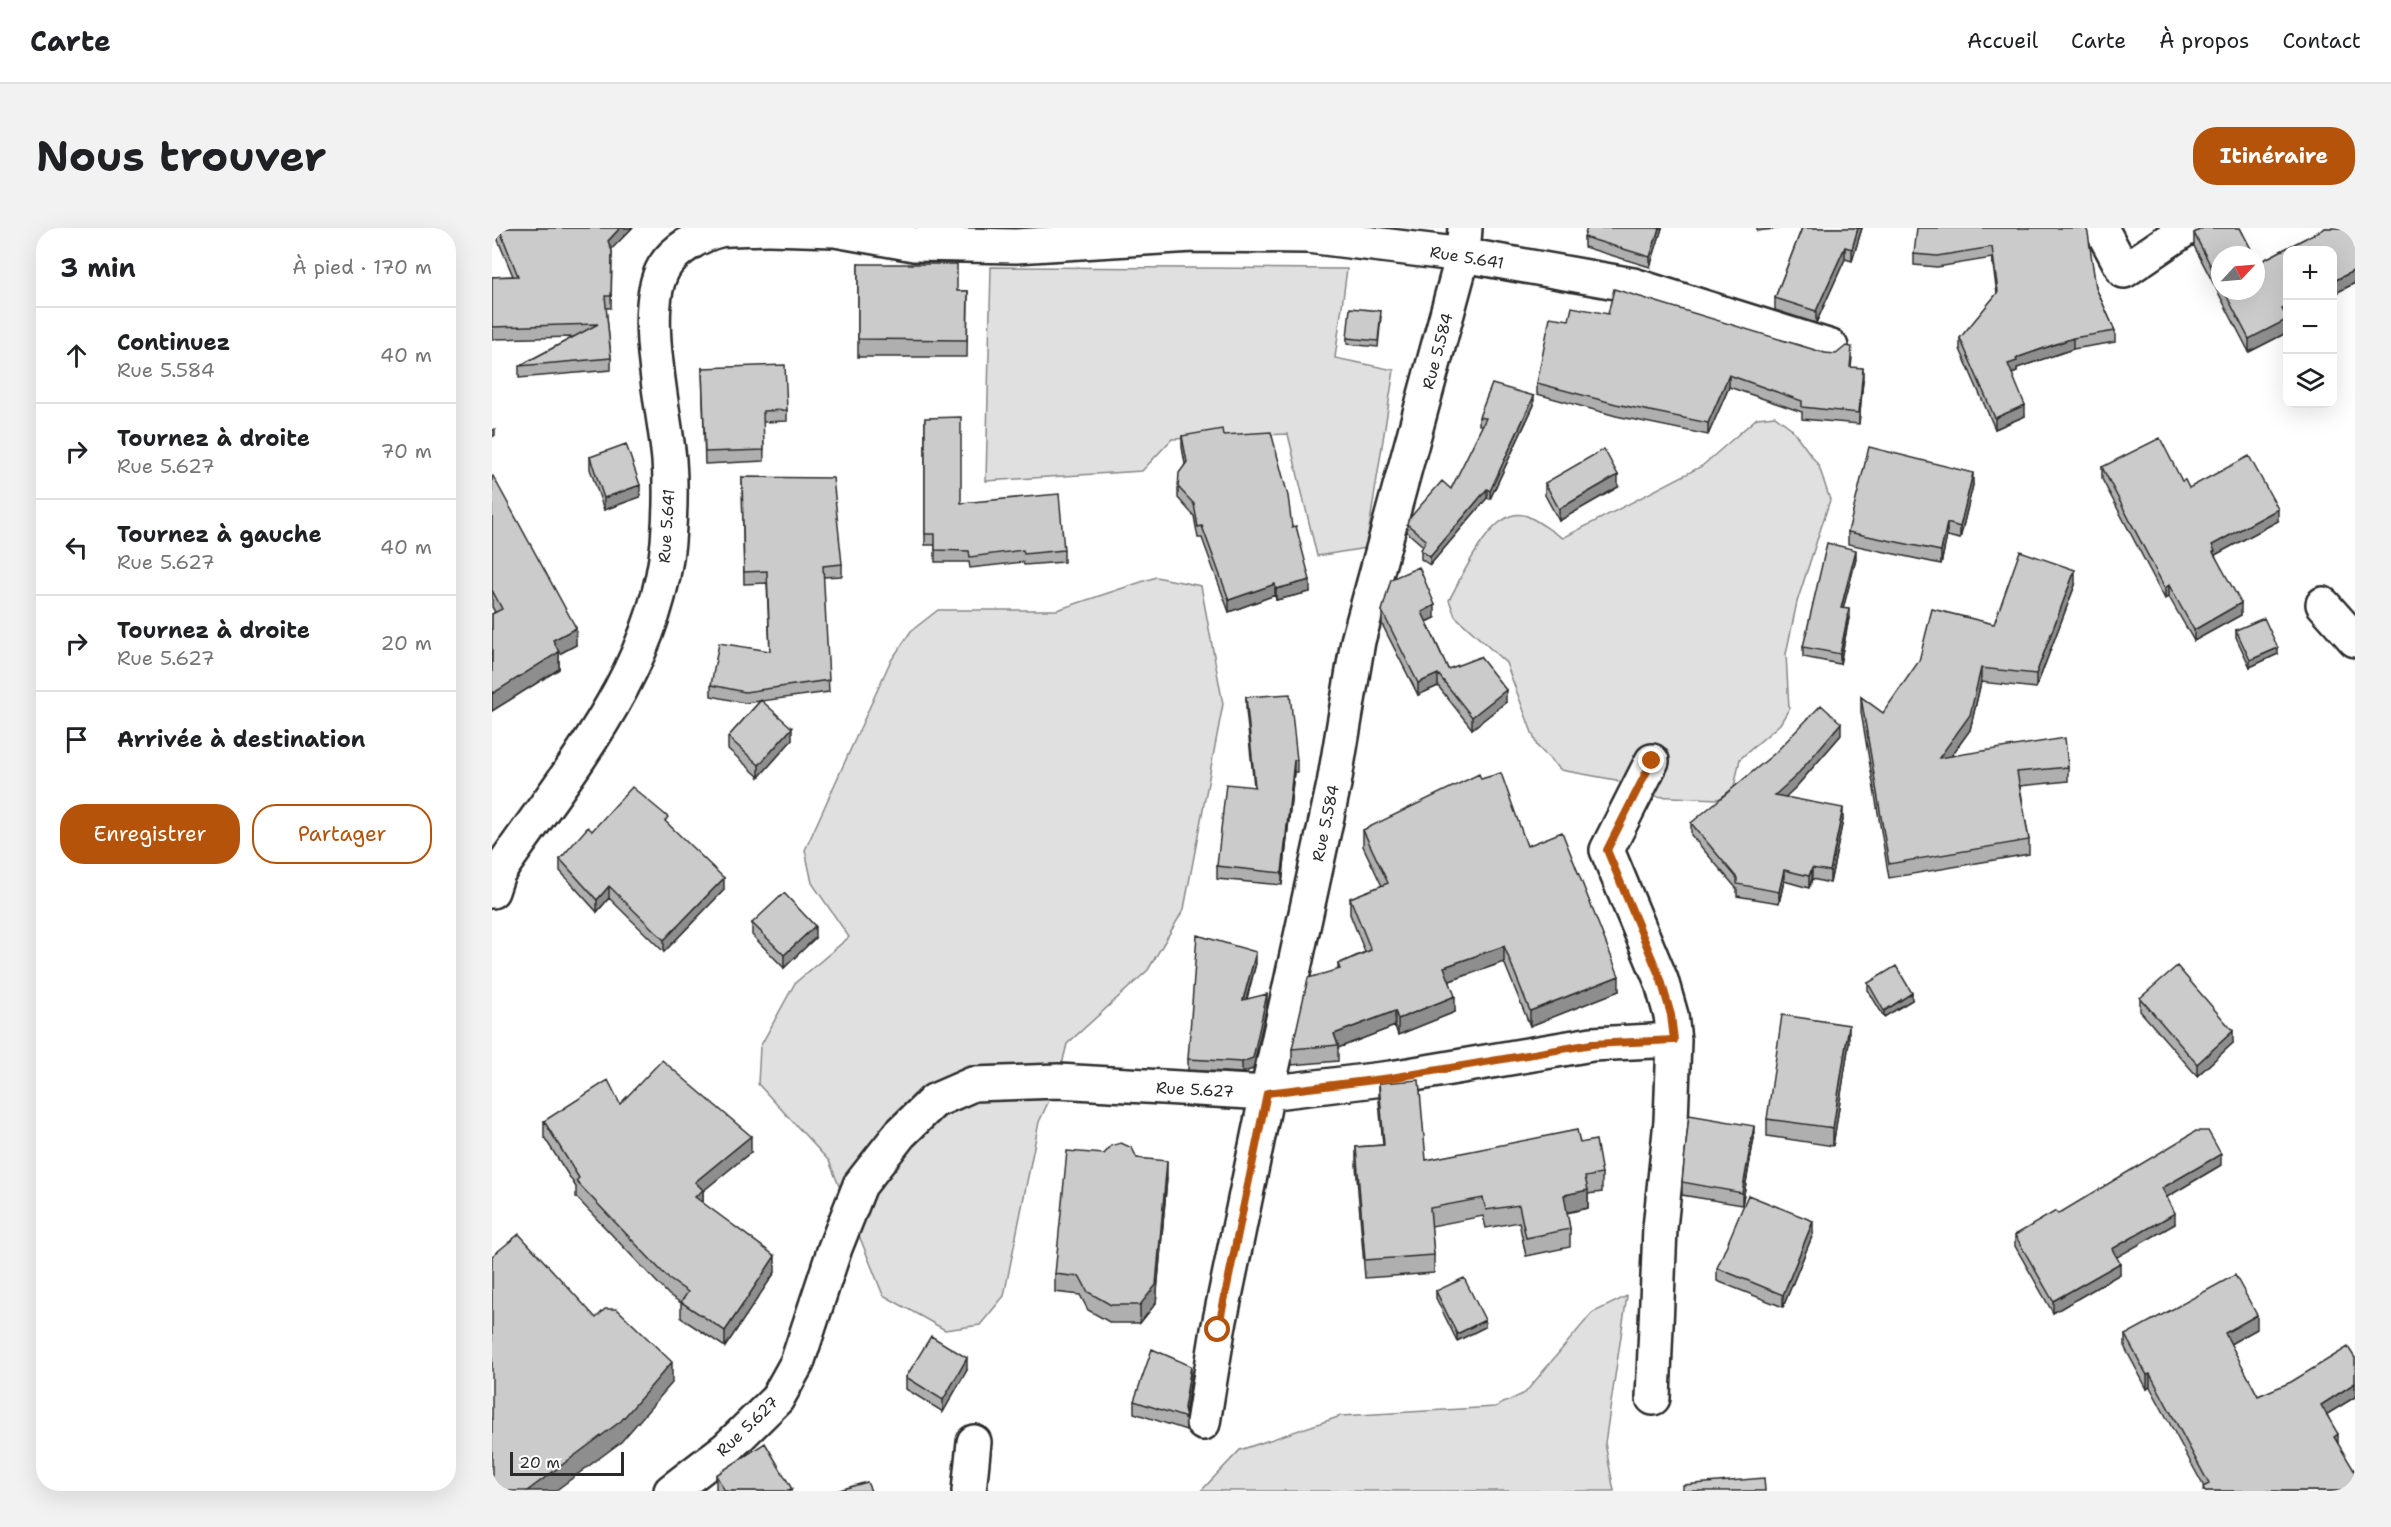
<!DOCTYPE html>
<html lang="fr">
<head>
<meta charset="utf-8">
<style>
	body { margin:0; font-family:"Shantell Sans",sans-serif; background:#f2f2f2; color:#202124 }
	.controls { position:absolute; right:18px; top:18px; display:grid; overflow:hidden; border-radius:12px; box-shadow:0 6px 24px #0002 }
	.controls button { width:54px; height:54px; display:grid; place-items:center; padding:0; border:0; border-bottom:2px solid #e0e0e0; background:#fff; color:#202124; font:30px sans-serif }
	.compass { position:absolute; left:1719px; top:18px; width:54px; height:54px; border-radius:50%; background:#fff; box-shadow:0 6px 24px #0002; rotate:64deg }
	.scale { position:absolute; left:18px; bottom:15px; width:114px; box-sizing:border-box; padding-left:6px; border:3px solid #2b2b2b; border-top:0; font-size:16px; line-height:21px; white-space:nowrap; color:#2b2b2b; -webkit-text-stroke:4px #fff; paint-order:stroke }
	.stop { position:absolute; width:18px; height:18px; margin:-14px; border:4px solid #b45309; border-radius:50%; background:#fff }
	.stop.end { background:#b45309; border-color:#fff; box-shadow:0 2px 6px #0008 }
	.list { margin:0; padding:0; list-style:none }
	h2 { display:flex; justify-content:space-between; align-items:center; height:78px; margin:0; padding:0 24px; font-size:26px }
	h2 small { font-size:20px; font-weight:400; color:#757577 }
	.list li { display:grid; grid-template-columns:39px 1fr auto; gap:18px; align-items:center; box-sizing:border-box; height:96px; padding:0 24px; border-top:2px solid #e0e0e0 }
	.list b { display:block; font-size:22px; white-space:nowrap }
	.list p { margin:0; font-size:20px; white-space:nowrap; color:#757577 }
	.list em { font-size:20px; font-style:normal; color:#757577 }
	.actions { display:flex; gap:12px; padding:18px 24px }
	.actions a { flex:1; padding:14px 0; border:2px solid #b45309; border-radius:24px; text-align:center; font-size:21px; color:#b45309 }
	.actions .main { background:#b45309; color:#fff }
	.icon { flex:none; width:33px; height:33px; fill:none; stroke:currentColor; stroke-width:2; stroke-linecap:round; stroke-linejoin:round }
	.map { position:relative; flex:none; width:1863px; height:1263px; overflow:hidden; border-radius:24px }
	header { display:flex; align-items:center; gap:36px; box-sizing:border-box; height:84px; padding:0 30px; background:#fff; border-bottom:2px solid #e0e0e0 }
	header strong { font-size:28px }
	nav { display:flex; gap:33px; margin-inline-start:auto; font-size:21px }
	.intro { display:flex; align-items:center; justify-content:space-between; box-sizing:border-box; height:144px; padding:0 36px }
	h1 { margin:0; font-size:42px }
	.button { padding:15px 27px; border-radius:24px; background:#b45309; color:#fff; font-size:21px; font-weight:700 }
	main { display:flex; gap:36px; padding:0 36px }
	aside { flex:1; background:#fff; border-radius:24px; box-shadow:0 6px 24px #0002 }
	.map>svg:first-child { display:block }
	.green { fill:#e0e0e0; stroke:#868686; stroke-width:1.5 }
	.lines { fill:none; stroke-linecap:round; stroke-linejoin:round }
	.street-casing { stroke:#2b2b2b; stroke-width:38 }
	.street { stroke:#fff; stroke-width:33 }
	.wall { fill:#afafaf; stroke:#2b2b2b; stroke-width:1.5 }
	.shaded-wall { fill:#8e8e8e; stroke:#2b2b2b; stroke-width:1.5 }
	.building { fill:#cbcbcb; stroke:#2b2b2b; stroke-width:1.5 }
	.route { stroke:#b45309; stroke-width:8 }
	.labels { text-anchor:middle; stroke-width:5; stroke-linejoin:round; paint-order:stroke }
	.street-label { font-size:16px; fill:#2b2b2b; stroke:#fff }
</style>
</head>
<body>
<header>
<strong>Carte</strong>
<nav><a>Accueil</a><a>Carte</a><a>À propos</a><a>Contact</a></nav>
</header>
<div class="intro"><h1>Nous trouver</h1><a class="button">Itinéraire</a></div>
<main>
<aside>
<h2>3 min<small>À pied · 170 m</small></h2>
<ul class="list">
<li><svg class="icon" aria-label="ahead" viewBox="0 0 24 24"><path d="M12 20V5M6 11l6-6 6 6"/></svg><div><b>Continuez</b><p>Rue 5.584</p></div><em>40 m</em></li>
<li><svg class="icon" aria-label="right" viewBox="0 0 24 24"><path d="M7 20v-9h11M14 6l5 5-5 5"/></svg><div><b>Tournez à droite</b><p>Rue 5.627</p></div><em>70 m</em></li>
<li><svg class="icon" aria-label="left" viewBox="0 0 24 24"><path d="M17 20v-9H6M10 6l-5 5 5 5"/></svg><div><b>Tournez à gauche</b><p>Rue 5.627</p></div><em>40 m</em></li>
<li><svg class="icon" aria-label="right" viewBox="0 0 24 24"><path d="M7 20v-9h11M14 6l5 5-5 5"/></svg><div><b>Tournez à droite</b><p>Rue 5.627</p></div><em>20 m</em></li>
<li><svg class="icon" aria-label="arrive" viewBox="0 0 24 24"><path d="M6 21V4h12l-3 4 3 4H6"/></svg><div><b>Arrivée à destination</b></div></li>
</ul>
<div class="actions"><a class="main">Enregistrer</a><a>Partager</a></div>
</aside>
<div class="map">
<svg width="1863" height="1263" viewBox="0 0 1863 1263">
	<rect width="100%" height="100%" fill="#fff"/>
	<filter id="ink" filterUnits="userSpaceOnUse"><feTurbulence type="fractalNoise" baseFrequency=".0167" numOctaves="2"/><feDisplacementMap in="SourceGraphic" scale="12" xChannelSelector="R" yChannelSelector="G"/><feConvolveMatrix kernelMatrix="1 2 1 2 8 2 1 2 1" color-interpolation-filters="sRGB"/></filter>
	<g filter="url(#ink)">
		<!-- green -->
		<path class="green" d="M499 39 855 41 843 130 902 142 874 320 825 328 796 206 680 211 650 243 494 253Z
			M1283 188 1299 200 1327 238 1338 272 1305 374 1294 426 1297 481 1288 496 1248 531 1241 564 1226 571 1156 568 1124 552 1069 542 1045 518 1014 435 963 388 957 372C970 349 1001 275 1035 288 1047 293 1060 304 1071 310L1210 238 1265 190Z
			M664 349 709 358 731 476 692 681 656 742 575 816 566 853 547 894 512 1068 488 1097 453 1102 391 1067 337 933 266 856 268 819 303 755 357 709 320 655 313 622 398 434 419 403 446 382H565Z
			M1135 1068 1113 1215 1122 1263H709L748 1222 849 1188 1003 1179 1033 1165 1100 1085Z"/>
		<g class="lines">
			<!-- street casing -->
			<g class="street-casing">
				<path id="street" d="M278 0 343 2 422 16 524 18 701 7 816 8 971 27 1141 57 1339 119
					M1609 0 1632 43 1695 0
					M1831 376 1863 412
					M0 663 6 645C76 543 164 443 176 314 178 288 179 258 177 232 173 183 147 81 172 39 182 22 209 6 228 2 242 0 259 1 273 0
					M1161 1170 1168 1000 1179 893 1182 812
					M711 1195 726 1102 775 865 842 556 866 413 971 27 973 0
					M179 1263 235 1220 285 1171 305 1135 343 1020 368 957 408 906 442 873 481 856 566 853 775 865 899 850 1100 816 1182 812 1179 787 1169 752 1115 622 1160 533
					M477 1263 482 1214"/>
			</g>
			<!-- street -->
			<use href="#street" class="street"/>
		</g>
		<!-- wall -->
		<path class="wall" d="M6 0H140L119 21 120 23 119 80H114L119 130V142L27 150V138L82 109 0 111V49L21 48 6 12Z
			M1170 0 1158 39 1092 19V9Z
			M1265 0H1291L1265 3Z
			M1310 0H1370L1360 33 1353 31 1324 95 1283 82V70Z
			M1594 0 1604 60 1623 103V114L1581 121 1525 140V144L1520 146 1533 188 1503 201 1468 121V110L1505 66 1500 30 1445 39 1422 37V26Z
			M1711 0H1748L1762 27H1728V63H1764V31L1766 35 1833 0H1863V55L1840 67V22H1796V104L1757 124 1702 18V5Z
			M366 36 465 63H476L475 129H366Z
			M1116 86 1360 130 1359 139 1371 152 1367 196 1310 191V184L1237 159 1216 207 1124 188 1045 166V155L1077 92Z
			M889 89 886 119 855 116V110Z
			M210 140 295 182V193L271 194 272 233 213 236Z
			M1042 177 998 271 995 270 938 337 929 331V322L931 318 915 304V296L959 261 991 198 987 197V189Z
			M433 190 469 275 572 322V334L532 337 531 334 478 340 477 334H443V317H433Z
			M731 207 800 299 818 364 784 372 783 367 737 384 710 310H706L702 288 686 270V259L693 236 690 219V208Z
			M98 229 148 269 112 282 98 241Z
			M1610 239 1690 253 1697 260 1786 293 1723 327 1749 387 1702 413 1677 369 1673 371 1610 251Z
			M0 249 84 417 67 426V441L0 483V386L3 384 0 379Z
			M250 249 350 336V348L331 349 337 464 269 473 300 512 267 549 236 521V509L268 473 253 475 219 468V457L278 423 275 355 252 356Z
			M1053 255 1126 259 1067 293 1053 267Z
			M1481 257 1468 311 1455 308 1449 336 1356 316V304Z
			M1364 331 1351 380 1357 390 1348 436 1311 429V419Z
			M1583 357 1544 460 1489 454 1478 502 1459 528 1576 539V553L1528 558 1537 612V626L1397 650 1369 484V469L1391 485Z
			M890 383 943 390 935 394 956 441 1014 474 980 501 946 458 926 467 890 396Z
			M1744 402 1786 426 1758 439 1744 409Z
			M754 469 805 532V544H802L790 657 725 651V638L762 558 754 482Z
			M1349 507 1304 559 1293 569 1351 592 1338 655 1320 651 1317 660 1292 653 1287 675 1245 668V661L1199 607V595Z
			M989 551 1035 618 1127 763 1038 798 1012 734 958 753 963 784 906 807 903 798 846 820V833L800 837V821L846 742V736L873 724 858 686V670L890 658 871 618V602Z
			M176 596 232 662 172 724 117 670 105 684 68 643V631L100 603Z
			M260 695 323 710 292 740 260 707Z
			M764 735 755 771 775 777 761 841 750 845 696 842V831Z
			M1376 755 1420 772 1392 789 1376 762Z
			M1648 770 1741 815 1705 848 1648 783Z
			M1357 815 1341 918 1275 908V891Z
			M887 855 934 932 1088 915 1110 946V964L1096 966V980L1075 985 1078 1001V1019L1034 1028 1027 994 994 1000 991 988 939 998 942 1027V1045L873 1050 864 937V919L891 917 887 873Z
			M128 876 259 924 211 963V975L283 1044 233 1119 189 1090V1075L177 1067 84 969V959L52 909V893Z
			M1262 910 1250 977 1190 967V954Z
			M645 930 675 950 664 1075 648 1095H619L596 1082 588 1067 563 1064V1046Z
			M1729 937 1675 969 1683 996 1624 1029 1628 1046 1561 1085 1523 1018V1007L1566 986Z
			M1321 1006 1291 1079 1225 1053V1040Z
			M944 1063 993 1099 965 1113 944 1070Z
			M1765 1101 1738 1116 1766 1168 1863 1130V1169L1835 1186 1846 1216 1863 1263H1711L1712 1259 1658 1159 1655 1161 1633 1120V1107Z
			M475 1142 451 1184 414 1161V1149Z
			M699 1151 693 1187 694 1202 642 1185V1173Z
			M224 1247 300 1263H224Z"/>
		<!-- shaded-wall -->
		<path class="shaded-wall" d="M128 0H140L116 25V13Z
			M1167 0H1170L1158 39V29Z
			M1366 0H1370L1360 33V21Z
			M1353 19V31L1324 95V83Z
			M1863 42V55L1840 67V54Z
			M1796 78V104L1757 124V111L1790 81Z
			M1581 110V121L1525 140V144L1516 147V136L1524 130Z
			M1371 140V152L1367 196V185Z
			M1237 147V159L1216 207V195Z
			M1042 168V177L998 271V263Z
			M1533 177V188L1503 201V190Z
			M3 201V207L0 209V202Z
			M1481 245V257L1468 311V299Z
			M1126 247V259L1067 293V281Z
			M148 257V269L112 282V270Z
			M995 261V270L938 337V329Z
			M1786 281V293L1723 327V334L1720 317Z
			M1455 295V308L1449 336V323Z
			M1364 322V331L1349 389V380Z
			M1583 342V357L1544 460V446Z
			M818 352V364L784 372V361Z
			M783 356V367L737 384V372Z
			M1677 357V369L1673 371V360Z
			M1749 375V387L1702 413V402Z
			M943 377V390L930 396V384Z
			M1357 381V390L1348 436V426Z
			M84 400V417L67 426V441L0 483V466L61 412Z
			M1786 420V426L1758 439V432Z
			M1489 440V454L1478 502 1447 545V530Z
			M946 446V458L926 467V455Z
			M1014 462V474L980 501V489Z
			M1349 495V507L1304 559 1283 579V567Z
			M300 500V512L267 549V537Z
			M802 532V544L790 657V645Z
			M1351 580V592L1338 655V643Z
			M1320 640V651L1317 660V648Z
			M1292 642V653L1287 675V664Z
			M232 650V662L172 724V712Z
			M117 658V670L105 684V672Z
			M323 698V710L292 740V727Z
			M1012 718V734L952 755V739Z
			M764 724V735L751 783V772Z
			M1127 748V763L1038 798V783Z
			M1420 765V772L1392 789V783Z
			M775 766V777L761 841 750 845V834Z
			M963 768V784L906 807V791Z
			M903 783V798L846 820V817L842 806Z
			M1357 797V815L1341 918V900Z
			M1741 803V815L1705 848V836Z
			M1262 898V910L1250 977V965Z
			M259 908V924L211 963V978L203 985V954Z
			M1729 926V937L1670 972V960Z
			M675 933V950L664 1075 648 1095V1077Z
			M1096 962V980L1072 985V967Z
			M1683 985V996L1620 1032V1021Z
			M1321 993V1006L1291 1079V1067Z
			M283 1028V1044L233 1119V1103Z
			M1628 1035V1046L1561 1085V1073Z
			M1765 1087V1101L1733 1119V1105Z
			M993 1092V1099L965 1113V1106Z
			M475 1130V1142L451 1184V1172Z
			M180 1134V1155L129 1214 63 1263H35Z
			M699 1138V1151L692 1192V1180Z
			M1658 1146V1159L1655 1161V1147Z
			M1863 1155V1169L1829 1190V1177Z
			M1846 1206V1220L1842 1209Z"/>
		<!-- building -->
		<path class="building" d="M7 0H128L116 13 120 23 119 68H113L119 130 27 138 106 96 0 99V49L26 48Z
			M1095 0H1167L1158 29 1092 9Z
			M1310 0H1366L1360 21 1353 19 1324 83 1283 70Z
			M1425 0H1594L1596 5 1604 60 1623 103 1581 110 1524 130 1525 133 1516 136 1533 177 1503 190 1468 110 1506 64 1500 19 1445 28 1422 26Z
			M1711 0H1748L1762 27H1728V56L1702 5Z
			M1833 0H1863V42L1840 54V22H1796V78L1790 81 1796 91 1757 111 1732 63H1764V31L1766 35Z
			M366 36H465V63H476L475 112 366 111Z
			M1122 61 1333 125 1344 126 1354 118 1360 119 1358 139 1371 140 1367 185 1310 179V173L1237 147 1216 195 1124 176 1045 155 1058 89 1077 92 1080 79 1116 86Z
			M858 80 889 83 886 113 855 110Z
			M293 137 295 182 271 183 272 222 213 224 210 140Z
			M1000 156 1042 168 998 263 995 261 938 329 929 322 934 312 915 296 916 292 950 253 959 261 994 190 987 189Z
			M469 189V275L567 266 572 322 532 326 531 322 478 329 477 323 443 322V306H433V190Z
			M730 201 731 207 779 204 796 268 800 299 804 298 818 352 784 361 783 356 737 372 710 298 706 299 702 276 686 259 687 245 695 234 690 208Z
			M1668 210 1690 253 1693 252 1697 260 1757 228 1786 281 1720 317 1723 323 1721 324 1749 375 1702 402 1677 357 1673 360 1610 239Z
			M134 216 148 257 112 270 98 229Z
			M1377 219 1481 245 1468 299 1455 295 1449 323 1356 304Z
			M1112 221 1126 247 1067 281 1053 255Z
			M1 248 84 400 61 412 67 424 0 466V386L10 381 0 362V249Z
			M250 249 341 250 350 336 331 338 337 452 253 464 219 457 227 415 278 423 275 343 252 344Z
			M1335 315 1364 322 1349 380 1357 381 1348 426 1311 419Z
			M1528 323 1583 342 1544 446 1489 440 1478 487 1447 530 1573 510 1576 539 1525 544 1537 612 1397 636 1369 469 1391 485 1427 433 1440 381 1502 396Z
			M927 339 943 377 930 384 956 441 988 429 1014 462 980 489 946 446 926 455 890 383 899 351Z
			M1772 390 1786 420 1758 432 1744 402Z
			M798 466 805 532H802L790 645 725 638 734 556 763 559 754 469Z
			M269 472 300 500 267 537 236 509Z
			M1329 477 1349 495 1304 548 1283 567 1351 580 1338 643 1320 640 1317 648 1292 642 1287 664 1245 656V650L1199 595 1283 525Z
			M1009 545 1035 618 1070 604 1127 748 1038 783 1012 718 952 739 963 768 906 791 903 783 842 806 846 817 800 821 816 750 848 741 846 736 879 722 858 670 896 655 871 602 987 546 989 551Z
			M140 559 176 589 173 593 232 650 172 712 117 658 105 672 68 631 96 599 100 603Z
			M292 665 323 698 292 727 260 695Z
			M705 707 764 724 751 772 775 766 761 830 750 834 696 831Z
			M1404 738 1420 765 1392 783 1376 755Z
			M1685 738 1741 803 1705 836 1648 770Z
			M1290 787 1357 797 1341 900 1275 891Z
			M170 832 259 908 203 954 211 962 203 969 283 1028 233 1103 189 1074 196 1064 177 1051 84 953 87 950 52 893 116 852 128 876Z
			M927 852 934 932 1085 902 1088 915 1104 912 1110 946 1093 949 1096 962 1072 967 1078 1001 1034 1010 1027 977 994 982 991 970 938 980 942 1027 873 1032 864 919 892 917 887 855Z
			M1197 887 1262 898 1250 965 1190 954Z
			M1704 903H1716L1729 926 1670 960 1683 985 1620 1021 1628 1035 1561 1073 1523 1007 1564 983 1566 986Z
			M629 915 640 920 645 930 675 933 664 1057 648 1077H619L596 1064 588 1049 563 1046 575 923 612 926 619 918Z
			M1256 967 1321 993 1291 1067 1225 1040Z
			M27 1006 104 1090 113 1081H125L180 1134 129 1193 35 1263H0V1028Z
			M1743 1047 1765 1087 1733 1105 1766 1168 1799 1154 1856 1119 1863 1130V1155L1829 1177 1846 1206 1842 1209 1863 1244V1263H1713L1711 1259 1717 1256 1658 1146 1655 1147 1633 1107Z
			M972 1050 993 1092 965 1106 944 1063Z
			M439 1108 475 1130 451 1172 414 1149Z
			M660 1121 699 1138 692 1180 694 1190 642 1173Z
			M273 1215 300 1261 297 1263H233L224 1247Z
			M1272 1250 1273 1263H1191V1257Z
			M375 1254 379 1263H344Z"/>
	</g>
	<g class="lines" filter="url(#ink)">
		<!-- route -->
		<path class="route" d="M726 1102 775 865 899 850 1100 816 1182 812 1179 787 1169 752 1115 622 1160 533"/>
	</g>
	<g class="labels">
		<!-- street labels -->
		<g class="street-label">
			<text transform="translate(975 29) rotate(9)" y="6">Rue 5.641</text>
			<text transform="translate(945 123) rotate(-75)" y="6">Rue 5.584</text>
			<text transform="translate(174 298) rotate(-86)" y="6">Rue 5.641</text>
			<text transform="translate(833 595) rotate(-78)" y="6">Rue 5.584</text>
			<text transform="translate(703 861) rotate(3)" y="6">Rue 5.627</text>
			<text transform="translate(255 1198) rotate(-44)" y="6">Rue 5.627</text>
		</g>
	</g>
</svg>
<div class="controls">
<button>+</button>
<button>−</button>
<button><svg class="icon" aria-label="layers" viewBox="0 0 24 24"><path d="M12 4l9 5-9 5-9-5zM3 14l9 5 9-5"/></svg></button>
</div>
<svg class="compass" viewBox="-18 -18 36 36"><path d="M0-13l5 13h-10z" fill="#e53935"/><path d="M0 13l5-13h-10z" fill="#757577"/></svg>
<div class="scale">20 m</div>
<div class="stop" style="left:726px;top:1102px"></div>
<div class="stop end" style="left:1160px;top:533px"></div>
</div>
</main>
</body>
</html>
